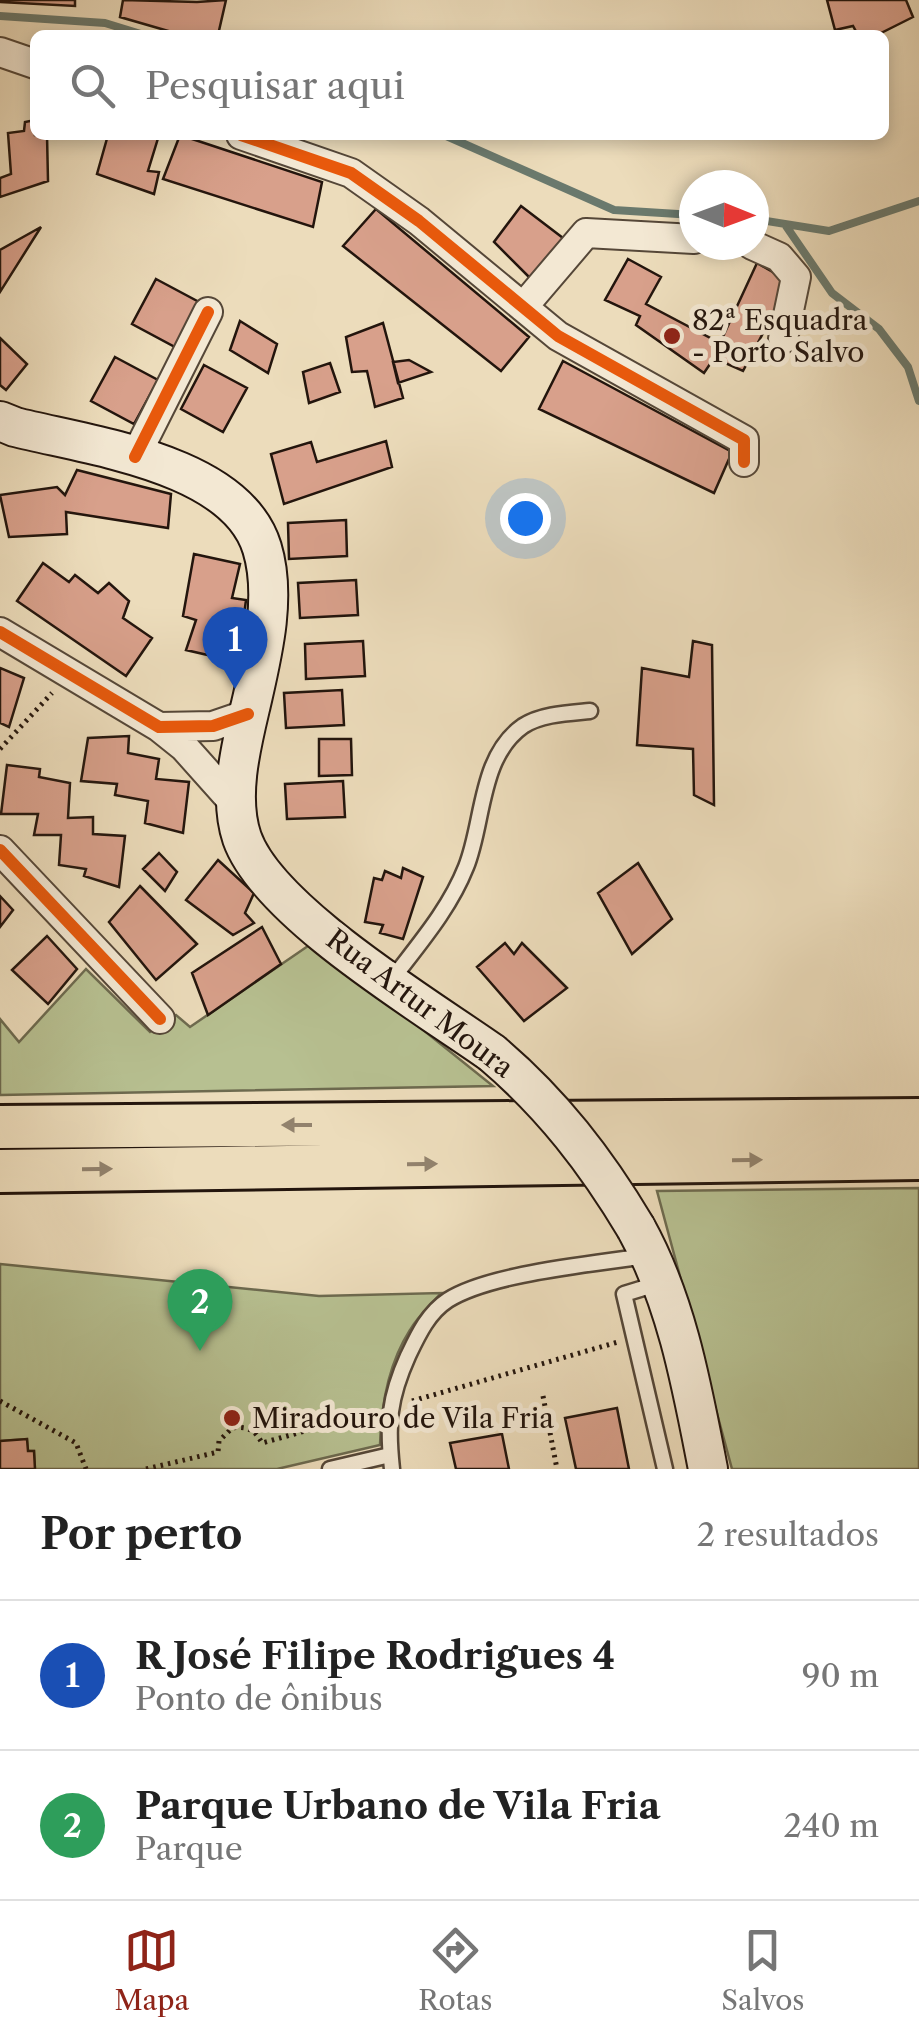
<!DOCTYPE html>
<html lang="pt">
<head>
<meta charset="utf-8">
<style>
	body { margin:0; font-family:"Libre Caslon Text",serif; background:#f2f2f2; color:#222 }
	.compass { position:absolute; left:679px; top:170px; width:90px; height:90px; border-radius:50%; background:#fff; box-shadow:0 5px 15px #0003; rotate:91deg }
	.you { position:absolute; left:525px; top:518px; width:35px; height:35px; margin:-25px; border:8px solid #fff; border-radius:50%; background:#1a73e8; box-shadow:0 0 0 15px #1a73e833 }
	.badge { display:grid; place-items:center; width:65px; height:65px; border-radius:50%; background:#8f2418; color:#fff; font-size:32px; font-weight:700 }
	.pin { position:absolute; translate:-50% -82px; filter:drop-shadow(0 2px 5px #0008) }
	.pin::after { content:''; position:absolute; top:52px; width:35px; height:30px; background:inherit; clip-path:polygon(0 0,100% 0,50% 100%) }
	.list { margin:0; padding:0; list-style:none }
	h2 { display:flex; justify-content:space-between; align-items:center; height:130px; margin:0; padding:0 40px; font-size:42px }
	h2 small { font-size:32px; font-weight:400; color:#767676 }
	.list li { display:grid; grid-template-columns:65px 1fr auto; gap:30px; align-items:center; box-sizing:border-box; height:150px; padding:0 40px; border-top:2px solid #e0e0e0 }
	.list b { display:block; font-size:38px; white-space:nowrap }
	.list p { margin:0; font-size:32px; white-space:nowrap; color:#767676 }
	.list em { font-size:32px; font-style:normal; color:#767676 }
	.icon { flex:none; width:55px; height:55px; fill:none; stroke:currentColor; stroke-width:2; stroke-linecap:round; stroke-linejoin:round }
	.map { position:relative; flex:none; width:919px; height:1469px; overflow:hidden }
	.search { position:absolute; background:#fff; box-shadow:0 5px 15px #0003; left:30px; right:30px; top:30px; height:110px; display:flex; align-items:center; gap:25px; box-sizing:border-box; padding:0 35px; border-radius:15px; color:#767676; font-size:38px }
	.sheet { height:430px; background:#fff }
	nav { display:flex; justify-content:space-around; align-items:center; box-sizing:border-box; height:140px; border-top:2px solid #e0e0e0; background:#fff; font-size:28px; color:#767676 }
	nav a { display:grid; justify-items:center; gap:5px }
	nav .on { color:#8f2418 }
	.map>svg:first-child { display:block }
	.green { fill:#b7c091; stroke:#6d6a4f; stroke-width:2.5 }
	.lines { fill:none; stroke-linecap:round; stroke-linejoin:round }
	.stream { stroke:#6a796d; stroke-width:8 }
	.building { fill:#d8a08b; stroke:#23150d; stroke-width:2.5 }
	.lane-casing { stroke:#554738; stroke-width:19 }
	.street-casing { stroke:#554738; stroke-width:32 }
	.secondary-casing { stroke:#23150d; stroke-width:42 }
	.primary-casing { stroke:#23150d; stroke-width:48 }
	.path { stroke:#23150d; stroke-width:5; stroke-dasharray:2.5 5; stroke-linecap:butt }
	.lane { stroke:#f3e8d3; stroke-width:14 }
	.street { stroke:#f3e8d3; stroke-width:28 }
	.secondary { stroke:#f3e8d3; stroke-width:38 }
	.primary { stroke:#ecdcbb; stroke-width:42 }
	.secondary-bridge-casing { stroke:#23150d; stroke-width:42; stroke-linecap:butt }
	.secondary-bridge { stroke:#f3e8d3; stroke-width:38 }
	.cycleway-casing { stroke:#f3e8d3; stroke-width:19 }
	.cycleway { stroke:#e8590c; stroke-width:12 }
	.oneway { fill:#92826d }
	.poi-dot { fill:#8f2418; stroke:#f3e8d3; stroke-width:4 }
	.labels { text-anchor:middle; stroke-width:10; stroke-linejoin:round; paint-order:stroke }
	.poi-label { font-size:28px; fill:#23150d; stroke:#f3e8d3; text-anchor:start }
	.street-label { font-size:28px; fill:#23150d; stroke:#f3e8d3 }
</style>
</head>
<body>
<div class="map">
<svg width="919" height="1469" viewBox="0 0 919 1469">
	<rect width="100%" height="100%" fill="#ecdcbb"/>
	<filter id="stains"><feTurbulence type="fractalNoise" baseFrequency=".002" numOctaves="4"/><feColorMatrix values="0 0 0 0 .2 0 0 0 0 .09 0 0 0 0 .02 0 0 0 .5 -.17"/></filter>
	<radialGradient id="worn" r=".72"><stop offset=".6" stop-color="#630" stop-opacity="0"/><stop offset="1" stop-color="#630" stop-opacity=".3"/></radialGradient>
	<!-- green -->
	<path class="green" d="M308 946 387 1001 493 1086 0 1095V1019L19 1042 86 969 150 1032 176 1015 190 1027Z
		M919 1188V1469H732L657 1191Z
		M0 1264 319 1296 441 1293C431 1305 418 1316 410 1330 389 1363 381 1406 380 1445L277 1469H35L34 1451H28L27 1439 0 1441Z"/>
	<g class="lines">
		<!-- stream -->
		<path class="stream" d="M0 16 105 23 144 35
			M444 135 614 210 694 215
			M754 219 829 231 919 201
			M786 226 832 293 879 329 908 367 919 401"/>
	</g>
	<!-- building -->
	<path class="building" d="M0 0H75V6L0 2Z
		M123 0 197 2 226 0 218 35H182L120 17Z
		M827 0H906L913 17 877 35H858L853 26 835 30Z
		M35 120V135H47L48 181 0 197V178L11 174 8 133 24 131 25 122Z
		M108 135H159L148 171 159 172 154 194 97 174Z
		M180 135 322 182 313 227 163 179Z
		M521 206 563 238 531 279 494 242Z
		M376 209 529 337 501 371 343 246Z
		M41 227 0 292V250Z
		M628 259 661 277 646 304 720 343 757 263 790 282 743 371 714 358 704 373 636 325 640 316 605 300Z
		M156 279 199 302 175 347 132 324Z
		M240 321 277 344 268 373 230 350Z
		M383 323 403 398 375 407 367 371 352 372 346 337Z
		M0 338 27 364 6 390 0 385Z
		M115 357 158 380 134 424 91 401Z
		M409 360 431 372 398 383 393 362Z
		M563 361 732 452 714 493 539 409Z
		M330 363 340 392 309 403 303 372Z
		M204 365 247 388 223 432 181 409Z
		M386 441 392 467 284 504 271 454 311 442 317 462Z
		M77 470 171 494 168 528 66 512 67 534 9 537 0 495 57 487 65 495Z
		M346 520 347 556 289 559 288 523Z
		M194 554 240 564 232 598 246 600 238 662 186 650 196 620 183 616Z
		M43 563 69 582 75 575 98 593 109 583 129 601 123 618 152 638 126 676 17 601Z
		M356 580 358 615 300 618 298 583Z
		M363 641 365 676 306 679 305 644Z
		M693 641 712 645 714 805 694 795 693 749 637 745 642 668 689 677Z
		M0 668 24 678 9 727 0 723Z
		M342 690 344 725 286 728 284 693Z
		M129 736 128 753 159 759 156 779 189 782 183 833 145 823 148 801 115 795 117 784 81 781 88 738Z
		M319 739H351L352 775 319 776Z
		M7 765 40 769 39 777 70 783 68 818 93 817V834L125 836 119 887 84 876 86 869 59 865 61 835H34L38 814H1Z
		M343 781 345 817 287 819 285 784Z
		M159 853 177 872 165 891 143 869Z
		M218 860 254 893 245 913 254 923 233 935 186 900Z
		M638 863 672 919 632 954 598 893Z
		M403 868 423 877 403 939 380 933 383 925 365 922 374 878 382 880 385 871 401 878Z
		M140 886 197 944 156 980 109 922Z
		M0 896 13 910 0 927Z
		M262 927 281 964 208 1015 192 973Z
		M47 936 77 969 48 1004 12 970Z
		M505 943 514 954 522 943 567 988 524 1021 477 967Z
		M617 1408 629 1469H576L565 1418Z
		M502 1434 509 1469H456L450 1443Z
		M27 1439 28 1451H34L35 1469H0V1441Z"/>
	<g class="lines">
		<!-- lane casing -->
		<g class="lane-casing">
			<path id="lane" d="M390 982C418 945 449 910 466 867 484 823 479 757 523 726 541 714 569 713 590 711
				M660 1283 624 1294 665 1469
				M330 1469 390 1455
				M392 1469C387 1424 389 1398 408 1356 418 1335 428 1313 448 1300 491 1273 594 1264 645 1256"/>
		</g>
		<!-- street casing -->
		<g class="street-casing">
			<path id="street" d="M0 52 35 64
				M241 135 351 173 419 221 558 336 744 440V462
				M752 245 779 257 796 277 783 339
				M523 307 586 233 694 239
				M135 457 208 312
				M0 632 159 727 213 726 248 714
				M159 727 184 747 234 803
				M0 850 160 1019"/>
		</g>
		<!-- secondary casing -->
		<g class="secondary-casing">
			<path id="secondary" d="M0 421 15 427C90 446 236 463 262 548 277 597 262 656 251 704 241 746 228 797 242 838 268 912 427 1007 492 1053
				M636 1228C677 1302 692 1387 708 1469"/>
		</g>
		<!-- primary casing -->
		<g class="primary-casing">
			<path id="primary" d="M0 1127 919 1120
				M0 1171 919 1158"/>
		</g>
		<!-- path -->
		<path class="path" d="M0 749 52 693
			M543 1396 557 1469
			M0 1401 76 1443 86 1469
			M412 1401 618 1342
			M146 1469 218 1452 219 1441 232 1428C248 1426 255 1430 262 1443L373 1412"/>
		<!-- lane -->
		<use href="#lane" class="lane"/>
		<!-- street -->
		<use href="#street" class="street"/>
		<!-- secondary -->
		<use href="#secondary" class="secondary"/>
		<!-- primary -->
		<use href="#primary" class="primary"/>
		<!-- secondary-bridge casing -->
		<g class="secondary-bridge-casing">
			<path id="secondary-bridge" d="M492 1053C552 1104 596 1161 636 1228"/>
		</g>
		<!-- secondary-bridge -->
		<use href="#secondary-bridge" class="secondary-bridge"/>
		<!-- cycleway casing -->
		<g class="cycleway-casing">
			<path id="cycleway" d="M241 135 351 173 419 221 558 336 744 440V462
				M135 457 208 312
				M0 632 159 727 213 726 248 714
				M0 850 160 1019"/>
		</g>
		<!-- cycleway -->
		<use href="#cycleway" class="cycleway"/>
	</g>
	<!-- one-way arrows -->
	<defs><path id="oneway-solid" d="M-6-.8H1V-3.2L6.5 0L1 3.2V.8H-6Z" transform="scale(2.5)"/></defs>
	<g class="oneway">
		<use href="#oneway-solid" transform="translate(297 1125) rotate(180)"/>
		<use href="#oneway-solid" transform="translate(747 1160) rotate(-1)"/>
		<use href="#oneway-solid" transform="translate(422 1164) rotate(-1)"/>
		<use href="#oneway-solid" transform="translate(97 1169) rotate(-1)"/>
	</g>
	<!-- markers -->
	<g class="poi-dot">
		<circle cx="672" cy="336" r="10"/>
		<circle cx="232" cy="1418" r="10"/>
	</g>
	<g class="labels">
		<!-- poi labels -->
		<g class="poi-label">
			<text x="692" y="330">82ª Esquadra<tspan x="692" dy="32">- Porto Salvo</tspan></text>
			<text x="252" y="1428">Miradouro de Vila Fria</text>
		</g>
		<!-- street labels -->
		<g class="street-label">
			<text transform="translate(420 1003) rotate(37)" y="10">Rua Artur Moura</text>
		</g>
	</g>
	<rect width="100%" height="100%" filter="url(#stains)"/>
	<rect width="100%" height="100%" fill="url(#worn)"/>
</svg>
<svg class="compass" viewBox="-18 -18 36 36"><path d="M0-13l5 13h-10z" fill="#e53935"/><path d="M0 13l5-13h-10z" fill="#767676"/></svg>
<div class="you"></div>
<div class="pin badge" style="left:235px;top:689px;background:#1a4fb4">1</div>
<div class="pin badge" style="left:200px;top:1351px;background:#2e9e5b">2</div>
<div class="search"><svg class="icon" aria-label="search" viewBox="0 0 24 24"><circle cx="10" cy="10" r="6"/><path d="M15 15l6 6"/></svg>Pesquisar aqui</div>
</div>
<section class="sheet">
<h2>Por perto<small>2 resultados</small></h2>
<ul class="list">
<li><span class="badge" style="background:#1a4fb4">1</span><div><b>R José Filipe Rodrigues 4</b><p>Ponto de ônibus</p></div><em>90 m</em></li>
<li><span class="badge" style="background:#2e9e5b">2</span><div><b>Parque Urbano de Vila Fria</b><p>Parque</p></div><em>240 m</em></li>
</ul>
</section>
<nav>
<a class="on"><svg class="icon" aria-label="map" viewBox="0 0 24 24"><path d="M3 6l6-2 6 2 6-2v14l-6 2-6-2-6 2zM9 4v14M15 6v14"/></svg>Mapa</a>
<a><svg class="icon" aria-label="directions" viewBox="0 0 24 24"><path d="M12 3l9 9-9 9-9-9zM9 14v-3h6M13 9l2 2-2 2"/></svg>Rotas</a>
<a><svg class="icon" aria-label="saved" viewBox="0 0 24 24"><path d="M7 4h10v16l-5-4-5 4z"/></svg>Salvos</a>
</nav>
</body>
</html>
